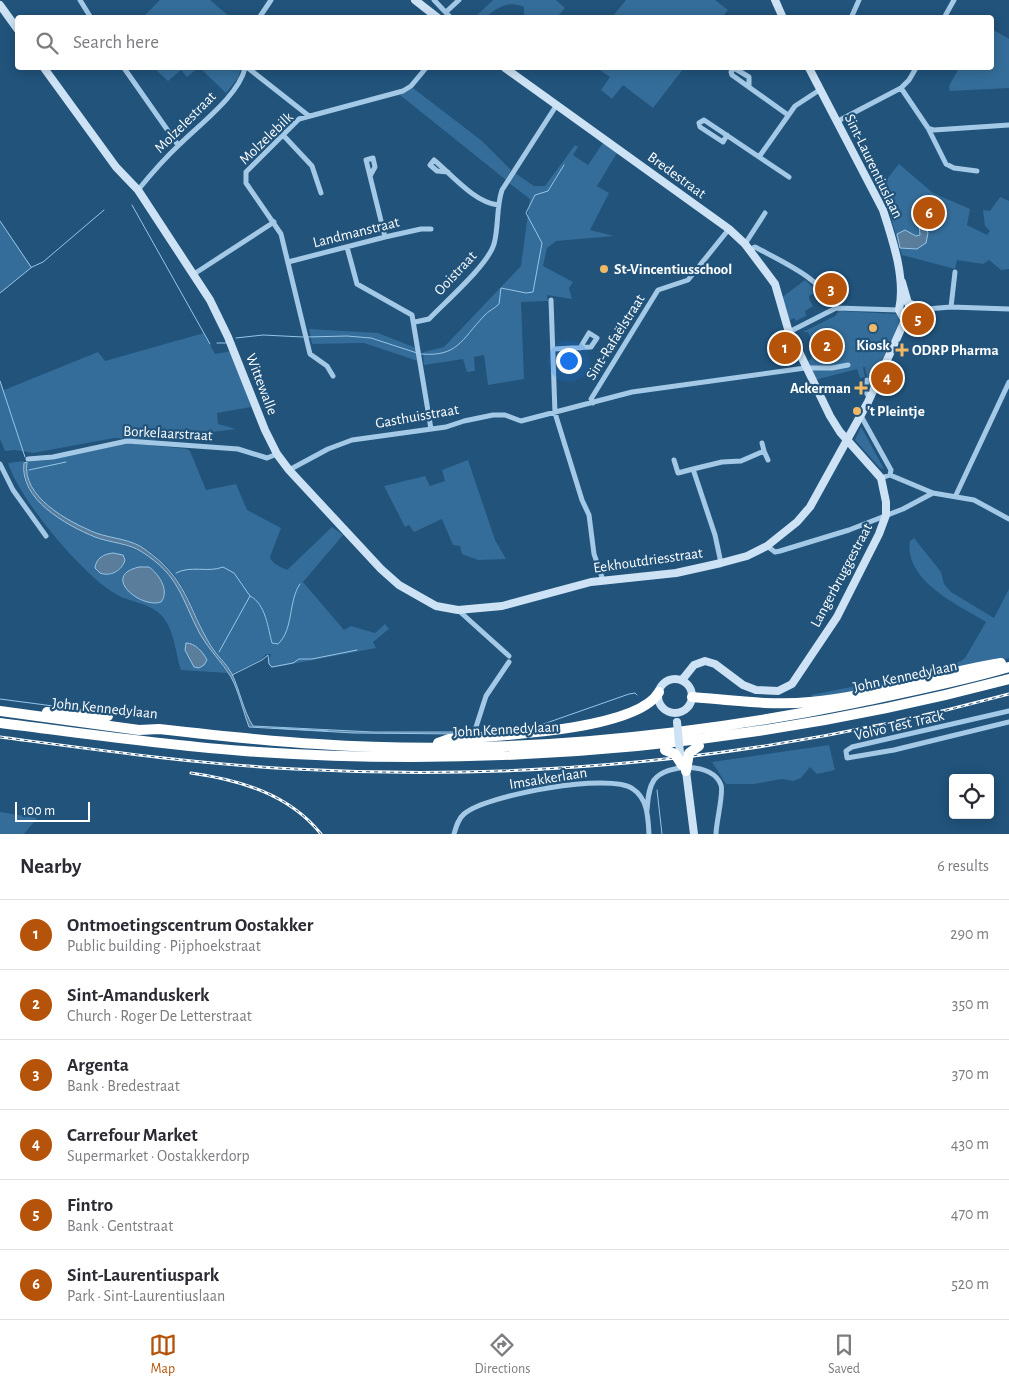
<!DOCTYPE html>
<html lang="en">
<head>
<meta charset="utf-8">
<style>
	body { margin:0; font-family:"Alegreya Sans",sans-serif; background:#f7f7f7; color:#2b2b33 }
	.controls { position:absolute; right:15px; bottom:15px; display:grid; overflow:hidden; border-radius:5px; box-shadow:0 2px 12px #0003 }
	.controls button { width:45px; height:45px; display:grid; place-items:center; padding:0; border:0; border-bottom:1px solid #e1e1e2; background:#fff; color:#2b2b33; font:25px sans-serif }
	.scale { position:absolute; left:15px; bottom:12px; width:75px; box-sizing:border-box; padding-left:5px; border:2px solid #fff; border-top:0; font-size:14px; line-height:18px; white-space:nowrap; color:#fff; -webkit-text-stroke:4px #21537b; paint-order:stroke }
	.you { position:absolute; left:568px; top:360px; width:18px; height:18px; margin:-12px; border:4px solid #fff; border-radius:50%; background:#1a73e8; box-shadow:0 0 0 8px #1a73e833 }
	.badge { display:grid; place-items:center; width:32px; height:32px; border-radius:50%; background:#b45309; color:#fff; font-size:16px; font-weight:700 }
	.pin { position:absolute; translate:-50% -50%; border:2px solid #fff; box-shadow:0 1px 5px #0006 }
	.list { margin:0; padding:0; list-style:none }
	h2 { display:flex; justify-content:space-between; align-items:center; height:65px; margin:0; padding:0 20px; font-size:21px }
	h2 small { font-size:16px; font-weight:400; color:#7c7c81 }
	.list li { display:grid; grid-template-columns:32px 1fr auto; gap:15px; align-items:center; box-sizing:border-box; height:70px; padding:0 20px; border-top:1px solid #e1e1e2 }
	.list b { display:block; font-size:19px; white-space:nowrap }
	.list p { margin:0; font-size:16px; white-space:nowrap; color:#7c7c81 }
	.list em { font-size:16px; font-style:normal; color:#7c7c81 }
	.icon { flex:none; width:28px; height:28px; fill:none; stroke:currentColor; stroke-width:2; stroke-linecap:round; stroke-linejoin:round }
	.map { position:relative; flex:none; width:1009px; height:834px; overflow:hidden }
	.search { position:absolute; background:#fff; box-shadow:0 2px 12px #0003; left:15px; right:15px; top:15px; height:55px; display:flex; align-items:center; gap:12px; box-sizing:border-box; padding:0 18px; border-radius:5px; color:#7c7c81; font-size:19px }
	.sheet { height:485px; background:#fff }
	nav { display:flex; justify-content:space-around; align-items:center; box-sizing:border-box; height:70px; border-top:1px solid #e1e1e2; background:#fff; font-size:14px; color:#7c7c81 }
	nav a { display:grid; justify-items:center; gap:2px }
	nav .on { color:#b45309 }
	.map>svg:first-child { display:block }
	.green { fill:#346d99; fill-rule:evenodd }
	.water { fill:#597d9b; stroke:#97c5e7 }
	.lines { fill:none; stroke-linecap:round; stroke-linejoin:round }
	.stream { stroke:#97c5e7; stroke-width:1 }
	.street { stroke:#a3c9e6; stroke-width:5 }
	.secondary { stroke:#cde3f5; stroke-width:8 }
	.highway { stroke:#fff; stroke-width:10 }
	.rail-casing { stroke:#fff; stroke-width:3 }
	.rail { stroke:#21537b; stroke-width:1; stroke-dasharray:4; stroke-linecap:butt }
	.secondary-bridge { stroke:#cde3f5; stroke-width:8 }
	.highway-bridge { stroke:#fff; stroke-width:10 }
	.poi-dot { fill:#f2b964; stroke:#21537b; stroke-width:2 }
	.labels { text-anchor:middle; stroke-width:4.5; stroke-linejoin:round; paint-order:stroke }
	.street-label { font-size:15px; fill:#fff; stroke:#21537b }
	.poi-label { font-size:15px; font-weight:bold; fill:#fff; stroke:#21537b; text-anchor:start }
</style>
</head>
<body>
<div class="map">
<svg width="1009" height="834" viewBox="0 0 1009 834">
	<rect width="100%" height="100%" fill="#21537b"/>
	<!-- green -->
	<path class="green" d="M160 0H210L230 17H143Z
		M493 0H556L565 8 557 17H524V7C509 0 498 7 486 17H475Z
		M626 0H715L728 10 722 17H612Z
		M992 29 1009 39V88L950 91 949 86 959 68H992Z
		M154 68H198L187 77 181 70 168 81Z
		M200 68H241L238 78 226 93Z
		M597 68H684L653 108 623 85 612 99 601 90 610 77Z
		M413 88 482 141 511 170 506 180 400 95Z
		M603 143 617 153 597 186 609 193 590 230 614 236 556 241 547 248 543 266 573 282 569 288 572 299 547 295 548 301 521 302 524 379 488 385 484 355 474 357 475 371 467 372 463 359 424 365 423 352 444 347 521 266 530 199 509 183 515 173 534 186H545L575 145 578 147 573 155 588 165Z
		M899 164 933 193 970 209 967 225 987 235 990 231 985 226 983 210 990 211 1000 197 1009 201V269L1001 270 989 260 983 264 957 260 955 269 902 255 887 205 879 189Z
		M0 221 32 267 0 293Z
		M805 280 817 291 809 296V299L813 306 805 311 806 316 796 321 794 318 788 321 781 298Z
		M839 311 897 314 901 319 869 388 865 367H863L865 377 860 378 857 369 815 380 805 363 811 359 812 354 816 352 808 332H803L835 316Z
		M309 329 378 333 416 348 418 361 364 343 312 344Z
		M204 333 215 354 232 351 251 407 217 413 218 424 236 429 212 432 155 429V440L114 438 33 453 15 450 5 451 0 439V381L4 390 98 352 105 361Z
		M861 427 864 432 884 469 880 468 855 440Z
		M128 443 187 449 190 451 206 490 236 484 247 510 281 528 270 557C272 564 281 567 287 570L332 527 343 535 303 582 344 630 351 626 375 633 385 624 389 629 373 642 376 648 271 668 268 663 271 654H266L262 659 232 674C225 662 215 652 208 640 193 613 186 583 162 562 155 555 146 548 137 544 124 539 110 538 97 533 69 522 21 497 27 462L55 459Z
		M468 460 495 540 506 559 478 560 462 554 460 546 453 545 442 519 414 532 409 525 405 527 384 486 425 476 430 486 445 481 442 470Z
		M24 461C24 469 22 476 26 484 35 505 76 530 98 537 124 546 140 547 162 567 183 587 188 612 201 636 209 649 220 660 227 673L181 670C175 652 175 631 162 616 150 602 129 603 114 593 82 574 19 499 8 463ZM143 567C157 567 163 583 165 595L145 601 137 597 123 578 130 570Z
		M914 538 941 572 944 584 951 592 994 618 1009 589V658L963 671 815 698 811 695 931 671 961 661 965 658 986 622C958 605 904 581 910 541Z
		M829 745 835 770 817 774 810 767 801 778 793 781 782 779 754 784H726L712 762Z
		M0 812 37 818 24 834H0Z"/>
	<!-- water -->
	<path class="water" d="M932 207 935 215 925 225 928 233 926 243 917 249 900 248 897 234 905 230 916 236 920 235C919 225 918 215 927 208Z
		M27 462C21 497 69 522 96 533 113 539 132 539 146 550 188 580 187 607 211 646 217 656 226 663 232 674 240 691 243 710 253 726L373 732H463V734L354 733 249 727C243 711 239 692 231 677 222 662 209 650 200 634 181 598 180 576 142 552 128 543 111 543 95 537 66 525 19 499 24 463Z
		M113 553 123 555 125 560C122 571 110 577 100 573L95 568C96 558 104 554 113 553Z
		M139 567H149C159 574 170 591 161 602 141 609 100 576 139 567Z
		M186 643C195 643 203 652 207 660L204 665 199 668 194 667 185 650Z"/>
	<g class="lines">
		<!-- stream -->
		<path class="stream" d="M132 205 210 344
			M0 221 31 267
			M0 293 32 267 43 262 104 210
			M307 337 347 336 371 338 417 353
			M236 338 263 335 303 337
			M217 343H226
			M421 354C458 357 461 340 484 316 488 311 494 309 499 304L501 288 526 293 533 292 542 243 526 213 535 195 548 191 564 165
			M0 381 25 457
			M29 470 66 462
			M176 573C191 565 208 573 223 567L234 573 250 596
			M219 652 250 596C266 604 268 629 272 643L278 644C294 629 288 601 300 584
			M232 675 262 660 268 655 269 664 272 667 293 663 299 659H312L357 650
			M0 699 76 709
			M535 727 629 694 635 693 637 695
			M272 728 328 731
			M657 790 662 834"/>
		<!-- street -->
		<path class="street" d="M80 0 91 18
			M434 0 451 18
			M446 12 459 0
			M259 18 271 0
			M851 18 859 0
			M944 18 954 0
			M124 68 178 145
			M248 68 309 116
			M749 87V77L734 68 731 72 732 75 788 115
			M901 88 928 128 946 164 954 168 977 171
			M838 121 901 88 909 80 916 68
			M928 128 934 130 1009 125
			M283 135 312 166 321 193
			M727 135 723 142 700 127 699 123 704 120 789 177
			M759 157 795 106 821 89
			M448 172 437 171 430 165 434 160C452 175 474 202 498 205
			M370 176 375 167 373 158 366 160 385 237
			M138 190C151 174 165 158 180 144 200 124 239 95 245 68
			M745 244 765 213
			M347 247 357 284 412 315 431 429
			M749 250 755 247C783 262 822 279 836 308
			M288 262 385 237 421 229H431
			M194 274 274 222
			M551 300 555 413 582 500 589 515 594 554 603 580
			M951 307 955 272
			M914 310 951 307 1009 309
			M415 322 429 319C445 302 488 265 494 244 499 226 496 208 502 190L556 106
			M789 332 836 308 899 310
			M554 349 591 347 597 338 589 333 580 348
			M333 376 327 366 310 354 281 234 246 183V172L299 119 403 91 411 86 426 68
			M867 380 866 393 870 397
			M593 403 591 399 658 290 688 280 729 229
			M861 416 891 470 890 475
			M762 443 764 451
			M28 459 53 457 127 441 238 449 267 458 277 454
			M674 460 678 473 693 469
			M0 464 13 490 46 536
			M289 470 328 449 352 440 446 427 464 421 493 415H505L521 421 632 392 805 368H832L848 365
			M881 478 890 475 933 493 974 500 1009 519
			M956 495 1009 382
			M767 546 775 552 780 551 849 530 903 509 933 493
			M721 563 715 535 693 469 722 462 741 461 764 451 768 460
			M458 610 509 656
			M1009 711 852 747 846 751 847 758 894 750 1009 722
			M476 727 486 696 509 662
			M647 810C648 800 648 789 654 780 667 763 713 762 721 785 724 792 716 823 716 834
			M454 834C456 827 458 819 464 814 486 795 610 772 633 789 648 799 648 818 649 834"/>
		<!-- secondary -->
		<path class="secondary" d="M415 0 438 18
			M775 0 783 18
			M0 5 18 30
			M44 68 116 167 138 190 210 300 228 337 265 430 277 454 289 470 381 569 399 585 436 606 458 610 502 606 591 582 676 573 721 563 747 556 767 546 797 522 810 507 868 402 906 318
			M505 68 729 229 745 244 775 284 788 329 830 416 840 432 881 478 886 502V515L879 534 837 617 792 684 778 691 756 690 743 685 715 664 705 661 694 665 682 680
			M809 68 883 210C893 241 906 279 899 310L903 317H909L914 313 913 305 908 303
			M902 282 908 303
			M658 696a17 17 0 1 1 34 0a17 17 0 1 1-34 0Z
			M686 771 694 834"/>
		<!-- highway -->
		<path class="highway" d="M692 697C731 700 771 706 810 702 874 697 937 673 1001 663
			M0 711 139 730 159 729C212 735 265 741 318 744 493 756 683 738 854 703 906 692 958 682 1009 667
			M47 712 108 716
			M0 723C81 733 162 745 244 751 501 769 760 745 1009 679
			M438 743 449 739C492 736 637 731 659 692"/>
		<!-- rail casing -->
		<g class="rail-casing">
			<path id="rail" d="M0 737C98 750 196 764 295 769 535 782 777 757 1009 694
				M191 773C240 780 289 794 321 834"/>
		</g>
		<!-- rail -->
		<use href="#rail" class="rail"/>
		<!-- secondary-bridge -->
		<path class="secondary-bridge" d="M677 722 681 763"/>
		<!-- highway-bridge -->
		<path class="highway-bridge" d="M665 750 675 754 682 765
			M686 771 689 753 699 746"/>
	</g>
	<!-- markers -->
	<g class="poi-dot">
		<circle cx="604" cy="269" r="5"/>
		<circle cx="873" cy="328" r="5"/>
		<path d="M899.5 342.5h5v5h5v5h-5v5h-5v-5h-5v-5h5z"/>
		<path d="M858.5 380.5h5v5h5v5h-5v5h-5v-5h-5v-5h5z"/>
		<circle cx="857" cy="411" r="5"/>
	</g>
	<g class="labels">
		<!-- street labels -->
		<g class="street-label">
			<text transform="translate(185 122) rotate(-45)" y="5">Molzelestraat</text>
			<text transform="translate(266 138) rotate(-44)" y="5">Molzelebilk</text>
			<text transform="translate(874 166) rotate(64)" y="5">Sint-Laurentiuslaan</text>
			<text transform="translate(677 175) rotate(36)" y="5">Bredestraat</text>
			<text transform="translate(356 232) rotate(-14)" y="5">Landmanstraat</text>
			<text transform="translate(455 273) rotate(-47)" y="5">Ooistraat</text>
			<text transform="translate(615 337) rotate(-58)" y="5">Sint-Rafaëlstraat</text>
			<text transform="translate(262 384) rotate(69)" y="5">Wittewalle</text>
			<text transform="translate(417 416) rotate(-10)" y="5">Gasthuisstraat</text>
			<text transform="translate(168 433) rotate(3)" y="5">Borkelaarstraat</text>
			<text transform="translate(648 560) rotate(-8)" y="5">Eekhoutdriesstraat</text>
			<text transform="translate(841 575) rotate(-62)" y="5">Langerbruggestraat</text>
			<text transform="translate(905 676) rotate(-12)" y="5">John Kennedylaan</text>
			<text transform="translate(105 708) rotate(6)" y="5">John Kennedylaan</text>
			<text transform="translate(899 725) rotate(-13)" y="5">Volvo Test Track</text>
			<text transform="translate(506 729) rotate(-3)" y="5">John Kennedylaan</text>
			<text transform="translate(548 778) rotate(-9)" y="5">Imsakkerlaan</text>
		</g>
		<!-- poi labels -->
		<g class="poi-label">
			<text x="614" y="274">St-Vincentiusschool</text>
			<text x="873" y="350" text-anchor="middle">Kiosk</text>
			<text x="912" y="355">ODRP Pharma</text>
			<text x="851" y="393" text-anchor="end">Ackerman</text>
			<text x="867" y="416">'t Pleintje</text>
		</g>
	</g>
</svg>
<div class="controls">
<button><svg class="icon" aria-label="locate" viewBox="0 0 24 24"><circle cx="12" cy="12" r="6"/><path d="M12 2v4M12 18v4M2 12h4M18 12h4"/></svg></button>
</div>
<div class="scale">100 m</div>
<div class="you"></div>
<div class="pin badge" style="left:785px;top:348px">1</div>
<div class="pin badge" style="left:827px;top:346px">2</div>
<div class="pin badge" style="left:831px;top:289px">3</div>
<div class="pin badge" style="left:887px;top:378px">4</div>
<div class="pin badge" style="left:918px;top:319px">5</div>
<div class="pin badge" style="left:929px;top:213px">6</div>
<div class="search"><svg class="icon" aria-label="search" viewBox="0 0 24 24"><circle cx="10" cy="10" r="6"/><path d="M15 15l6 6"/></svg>Search here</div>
</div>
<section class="sheet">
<h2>Nearby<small>6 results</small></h2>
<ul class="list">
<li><span class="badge">1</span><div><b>Ontmoetingscentrum Oostakker</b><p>Public building · Pijphoekstraat</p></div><em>290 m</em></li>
<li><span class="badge">2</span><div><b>Sint-Amanduskerk</b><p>Church · Roger De Letterstraat</p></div><em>350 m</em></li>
<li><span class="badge">3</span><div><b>Argenta</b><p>Bank · Bredestraat</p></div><em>370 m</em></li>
<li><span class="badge">4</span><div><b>Carrefour Market</b><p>Supermarket · Oostakkerdorp</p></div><em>430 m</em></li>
<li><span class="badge">5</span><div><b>Fintro</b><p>Bank · Gentstraat</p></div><em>470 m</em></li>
<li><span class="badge">6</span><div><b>Sint-Laurentiuspark</b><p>Park · Sint-Laurentiuslaan</p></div><em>520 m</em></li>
</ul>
</section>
<nav>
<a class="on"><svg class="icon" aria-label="map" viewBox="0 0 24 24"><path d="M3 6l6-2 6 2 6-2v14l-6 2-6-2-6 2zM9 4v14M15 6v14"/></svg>Map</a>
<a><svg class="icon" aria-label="directions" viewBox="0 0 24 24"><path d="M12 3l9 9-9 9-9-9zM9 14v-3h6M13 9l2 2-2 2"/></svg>Directions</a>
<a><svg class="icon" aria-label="saved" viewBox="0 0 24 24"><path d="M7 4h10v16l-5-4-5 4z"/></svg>Saved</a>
</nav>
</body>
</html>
